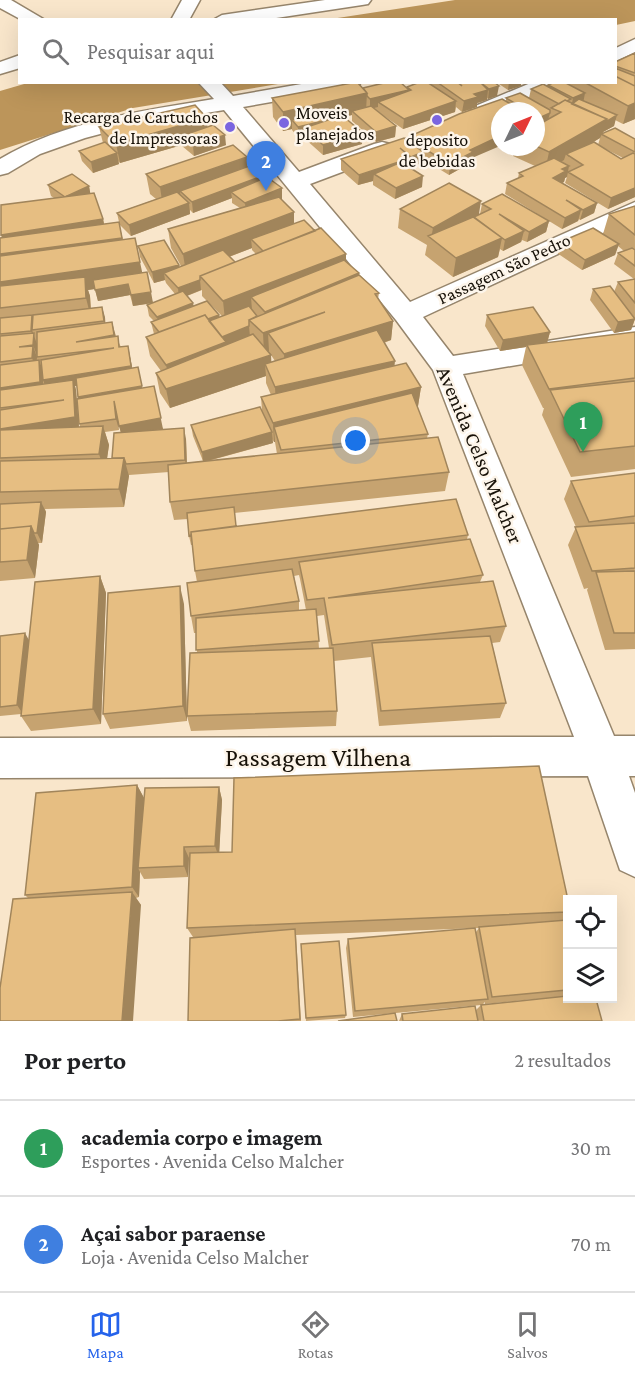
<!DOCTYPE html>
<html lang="pt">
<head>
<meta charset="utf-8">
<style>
	body { margin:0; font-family:"Crimson Pro",serif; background:#f6f6f6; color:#202124 }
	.controls { position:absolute; right:18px; bottom:18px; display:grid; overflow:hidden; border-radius:0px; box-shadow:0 6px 24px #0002 }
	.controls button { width:54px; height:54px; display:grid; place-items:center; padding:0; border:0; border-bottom:2px solid #e0e0e0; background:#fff; color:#202124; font:30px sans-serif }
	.compass { position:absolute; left:491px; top:102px; width:54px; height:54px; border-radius:50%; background:#fff; box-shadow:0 6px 24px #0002; rotate:47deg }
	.you { position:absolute; left:356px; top:441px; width:21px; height:21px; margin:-15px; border:4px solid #fff; border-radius:50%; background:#1a73e8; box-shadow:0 0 0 9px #1a73e833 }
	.badge { display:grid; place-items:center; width:39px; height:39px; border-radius:50%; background:#2563eb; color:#fff; font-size:20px; font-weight:700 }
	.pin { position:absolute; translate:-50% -50px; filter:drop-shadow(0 2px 3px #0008) }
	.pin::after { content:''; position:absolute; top:32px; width:21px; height:18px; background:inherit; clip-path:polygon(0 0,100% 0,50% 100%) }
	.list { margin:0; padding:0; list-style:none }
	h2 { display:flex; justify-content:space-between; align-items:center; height:78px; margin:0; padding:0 24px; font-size:26px }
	h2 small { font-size:20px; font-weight:400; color:#757577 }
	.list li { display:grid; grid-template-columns:39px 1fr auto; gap:18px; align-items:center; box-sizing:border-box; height:96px; padding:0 24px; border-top:2px solid #e0e0e0 }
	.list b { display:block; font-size:22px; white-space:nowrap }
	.list p { margin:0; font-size:20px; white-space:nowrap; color:#757577 }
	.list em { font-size:20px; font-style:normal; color:#757577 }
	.icon { flex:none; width:33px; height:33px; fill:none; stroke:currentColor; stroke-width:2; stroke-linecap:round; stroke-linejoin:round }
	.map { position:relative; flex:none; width:635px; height:1021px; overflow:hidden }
	.search { position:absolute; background:#fff; box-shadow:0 6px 24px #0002; left:18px; right:18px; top:18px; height:66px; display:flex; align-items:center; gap:15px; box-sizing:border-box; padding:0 21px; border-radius:0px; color:#757577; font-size:22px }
	.sheet { height:270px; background:#fff }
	nav { display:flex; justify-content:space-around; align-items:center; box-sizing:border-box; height:84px; border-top:2px solid #e0e0e0; background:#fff; font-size:16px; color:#757577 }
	nav a { display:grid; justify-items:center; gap:3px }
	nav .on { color:#2563eb }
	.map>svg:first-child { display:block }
	.water { fill:#bc955a }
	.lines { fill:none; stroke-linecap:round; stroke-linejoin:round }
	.minor-casing { stroke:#96856c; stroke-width:3 }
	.minor { fill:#fff; fill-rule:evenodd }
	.wall { fill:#c6a370; fill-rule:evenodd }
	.shaded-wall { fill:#a1855b }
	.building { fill:#e6be82; stroke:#a1855b; stroke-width:1.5 }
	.poi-dot { fill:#7a65e0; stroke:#fdf5ea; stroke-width:2 }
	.labels { text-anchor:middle; stroke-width:5; stroke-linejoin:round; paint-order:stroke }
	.far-poi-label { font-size:18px; fill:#171108; stroke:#fdf5ea; text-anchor:start }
	.far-street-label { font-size:18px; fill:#171108; stroke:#fdf5ea }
	.street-label { font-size:21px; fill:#171108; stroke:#fdf5ea }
	.near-street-label { font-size:26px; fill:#171108; stroke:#fdf5ea }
</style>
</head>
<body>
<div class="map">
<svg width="635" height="1021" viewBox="0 0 635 1021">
	<rect width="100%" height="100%" fill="#f9e6cb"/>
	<!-- water -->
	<path class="water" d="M455 0H635V21L616 25V20L331 19Z
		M31 82 284 83 133 108 0 150V91Z"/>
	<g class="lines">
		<!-- minor casing -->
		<g class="minor-casing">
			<path id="minor" d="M0 0H11L45 20H22L0 8Z
				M182 0H200L189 20H171Z
				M325 0H371L368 4 362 5 263 20H213L222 15Z
				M635 39V52L616 61V48Z
				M20 55V68L0 74V62Z
				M198 82H220L233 96 313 82H361L358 86 351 88 243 107 299 172 374 144 382 142 390 144 393 149 390 154 310 184 410 302 635 202V218L423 317 453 356 635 327V345L463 374 614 736H635V776H629L635 793V877L620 870 588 776 0 778V738L574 737 433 370 396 320 224 110 134 125 85 138 40 154 8 173 0 175V159C64 121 141 111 214 99Z
				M533 82H562L559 86 487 115 480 117 473 115 470 111 473 107Z"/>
		</g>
		<!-- minor -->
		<use href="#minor" class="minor"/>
	</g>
	<!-- wall -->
	<path class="wall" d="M635 53V119L623 124 615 120 614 126 603 132V134L635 139V197L608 209 565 183 567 177 565 178 564 182 562 183 597 203 594 213 580 220 579 219 578 221 562 229 505 194 507 183 518 178 519 173 535 166 513 156 515 147H536V111H500L472 158V162L449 175 423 159 422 163 410 167V168L422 187 395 199 373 185V181L358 185 341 170V159L406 139V138L506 101V98H529L531 89 548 87V85L555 82H615V62ZM600 138 598 145 623 158 621 159 591 143Z
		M428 82H494L497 96 488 99 487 98V100L477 103V107L462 112 456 107 455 112 403 129 381 114 396 126 395 137 376 142 352 121V115L338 118 362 144 323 155 304 138V136L298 137 292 130V129L283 131 273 117 272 98 363 88H406L407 87 428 83Z
		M496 82H521V86L508 90Z
		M207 118V127L226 145 194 156 182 146V145L120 163 118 161 119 164 93 173 82 161 79 151 103 143 99 127Z
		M248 166 282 188V199H281L294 224 346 262 379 293 378 299 393 321 391 340 384 343 394 366 421 387 418 406H417L428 434 427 438 449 472 445 491 234 513 236 526 468 535 467 539 483 575 480 582 506 626 500 642 492 643 506 703 500 718 379 726 371 657 334 661 337 711 336 726 191 731 187 716 197 653 196 633H194L191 616 197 582 195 571 192 545H191L189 536 188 519 174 520 170 502 169 472 129 475 124 507 45 509 46 512 42 543H38L39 545 35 578 0 581V238L2 237 54 198 51 196 48 185 89 186 90 194 103 219 104 224 119 222 117 213 156 199 150 194 146 174ZM232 198V203L240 208 168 229 171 248 181 266 179 267 138 246 140 257 154 283 165 280 166 283 175 294 153 303 142 273 123 240 119 224 131 236 190 214V210L193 213ZM252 248V250L256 254 235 262 229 257ZM95 289 98 301 130 295 133 306 152 303 147 305 149 316 154 321 151 322 154 334 146 337 150 356 161 371 156 373 160 393 170 408 266 376V383L271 395 261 397 262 411 191 425 193 436 203 461 187 463 186 439 155 430 163 429 132 368 128 346 121 347 116 337 115 333 105 323 102 307 91 308 90 296 88 290ZM202 290V296L207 301 194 306 187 296ZM209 303 222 316 220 317ZM271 355 275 361 271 362ZM75 386H77L78 398 80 427H79L76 390ZM117 419 121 433 112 458H107L109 445 105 432 119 430ZM272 439 274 442H275L277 454 208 461 273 443ZM299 575 300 579 306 610 299 611V601L294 576ZM324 615 329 648 319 649 317 616Z
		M482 204 549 221 546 232 527 242 522 240 521 242 503 251 500 249 498 257 453 277 425 255 427 245 398 228 400 209 479 215 480 214Z
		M635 206V319L631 330 614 333 590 300 593 289 614 292 618 282 634 279 614 264 618 253 624 251 618 246 615 255 582 270 557 253 560 242 606 236 603 234 609 214Z
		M487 315 550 332 547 343 635 332V469L571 477 542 415 544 408H543L522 365 526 347 500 351 485 326Z
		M635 473V649L605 650 587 590 588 588 584 589 568 545 576 527 564 499 571 481Z
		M100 576 106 593 101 724 31 731 21 716V714L0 716V636L29 640Z
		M184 604 187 721 110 729 103 714Z
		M137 785 144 798 143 809 219 787 222 800 219 852 568 900 567 915 563 920H567V999L602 1021H399L402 1014 476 1010 481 1005 353 1017 346 948 348 939 476 932 479 928 296 935 301 1021H188L193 937 187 928 190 858H189L188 877 144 879 140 872 139 897 136 898 141 905 28 898 25 895ZM544 998 482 1005 485 1002V1004Z
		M301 944 346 1015 345 1018 306 1021Z"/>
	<!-- shaded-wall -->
	<path class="shaded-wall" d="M509 82H521V86L508 90Z
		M499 86 497 96 488 99 489 89Z
		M409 90 408 100 378 102V107L370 109V99Z
		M488 90 487 100 477 103V107L462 112 464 101 474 94Z
		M367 93 366 111H352V115L331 120 304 128V136L298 137V127L292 120V129L283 131V112Z
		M585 93 583 104 571 109 573 98Z
		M456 101 455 112 403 129 404 119Z
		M635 103V119L623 124 628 106Z
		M550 113 547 124 537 128 539 118Z
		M617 115 614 126 603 132 600 138 569 157 566 154 564 160 545 171 549 152 607 119Z
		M207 118 208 137 181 136 182 145 120 163 116 144Z
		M396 126 395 137 376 142V132Z
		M363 133 362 144 323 155V145Z
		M225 135 226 145 194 156 193 146Z
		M500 136V146L472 158V162L449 175 450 164 470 150Z
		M423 152 422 163 410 167 411 157Z
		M117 153 119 164 93 173 91 162Z
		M247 157 248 176 180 191 181 200 163 207 160 187Z
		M411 158 410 169 374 174 373 181 358 185 359 175Z
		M569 166 567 177 565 178 564 182 550 189 553 178 562 169Z
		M265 175 266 186 231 192 232 198 193 213 192 202Z
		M423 176 422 187 395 199 396 188Z
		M89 186 91 197H65Z
		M282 188V199L246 214 245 203Z
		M635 188V197L608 209 611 198Z
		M481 201 478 220 431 239 433 228Z
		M189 203 190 214 131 236 129 225Z
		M597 203 594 213 580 220 583 210Z
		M581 210 578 221 562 229 565 218Z
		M294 212V232L251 239 252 248 186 273 183 254Z
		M103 219 107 238 119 222 126 257 0 267V254L7 253 1 235Z
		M549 221 546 232 527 242 529 232Z
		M524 231 521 242 503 251 505 240Z
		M502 238 498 257 453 277 456 258Z
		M619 244 615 255 582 270 585 260Z
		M346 254V274L251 297 252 310 225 320 223 301Z
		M140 262 144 281 88 290 90 296 91 318 86 298 0 303V282Z
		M179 265 181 276 164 273 165 280 154 283 152 272Z
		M359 273 358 293 266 331 265 312Z
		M200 280 201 290 179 299 178 288Z
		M128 284 130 295 98 301 95 290Z
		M151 292 153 303 133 306 131 295Z
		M193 303 195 313 159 328 157 317Z
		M102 307 105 317 106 332 104 321Z
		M325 312 268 333 269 351 264 353 263 333Z
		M32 315 35 326 32 330 37 344V356L33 345 34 339 31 331Z
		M219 315 220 325 163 337Z
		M635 319 631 330 614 333 618 322Z
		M393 321 391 340 285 374 284 354Z
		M112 322 115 333 117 346 79 352Z
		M249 326 250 337 170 384 166 365 219 338Z
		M550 332 547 343 527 345 526 347 500 351 503 340Z
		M33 346 37 357 36 369 32 358Z
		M128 346 134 377 75 386 76 390 79 428 0 440V429L47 391 43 380Z
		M271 355 272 374 265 364 266 376 170 408 166 389Z
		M39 360 43 371V393L0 399V388Z
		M395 361 393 381 276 406 275 387Z
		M138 367 144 397 117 411 119 430 116 419 81 408 78 397Z
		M154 386 163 429 122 436 119 426Z
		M421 387 418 406 278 441 274 427 275 442H274L273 423Z
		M103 426 109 445 105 473 99 454Z
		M184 428 186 439 187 470 185 460Z
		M272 432 273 443 203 462 202 452Z
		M124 458 129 476 124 507 119 489Z
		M41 502 46 512 42 543 37 533Z
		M31 526 39 545 35 578 27 560Z
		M100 576 106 593 101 724 93 709Z
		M180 586 184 604 187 721 183 706Z
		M25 633 30 642 23 714 17 705Z
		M137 785 144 798 141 868H138L140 872 139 897 132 887Z
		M219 787 222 800 219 858 215 846Z
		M184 847 189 858 188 877 184 866Z
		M132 892 141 905 133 1021H122Z"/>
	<!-- building -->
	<path class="building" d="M635 53V73L615 66V62Z
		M615 68 635 76V86L615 76Z
		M615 76 635 86V103L628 106 584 82H615Z
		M357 82 367 93 283 112 272 98Z
		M388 82H400L409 90 370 99 367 96V93L363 88Z
		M420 82H427L456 101 404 119 378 102 411 90 407 87Z
		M437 82H457L462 86 458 82H480L488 90 474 94 478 97 464 101Z
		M480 82H494L499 86 489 89Z
		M555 82H564L585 93 573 98 548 85Z
		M543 84 571 99 567 101 565 100 559 104 531 89Z
		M520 93 550 110V113L539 118 536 116V111H528L506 98Z
		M502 99 523 111H500V136L470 150 473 152 450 164 406 138 459 114Z
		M579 99 617 115 606 122 607 119 572 104Z
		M565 100 607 119 549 152 536 146V126L561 112 551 108Z
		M195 105 207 118 116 144 99 127Z
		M371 106 396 126 376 132 352 111Z
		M332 111 339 118 344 117 363 133 323 145 304 128 331 119 298 127 292 120Z
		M213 125 225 135 193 146 181 136Z
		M615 128 635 139V152L601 134Z
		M404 138 423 152 411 157 400 148 411 158 359 175 341 159Z
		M105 142 117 153 91 162 79 151Z
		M594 142 621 159 633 153 635 154V188L611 198 568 172 583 165 566 154Z
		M233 145 247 157 160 187 146 174Z
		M554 158 569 166 562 169 566 171 553 178 597 203 583 210 566 200 581 210 565 218 507 183 523 176 519 173Z
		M401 162 423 176 396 188 374 174Z
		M252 165 265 175 192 202 180 191Z
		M72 174 89 186 65 197 48 185Z
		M267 177 282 188 245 203 231 192Z
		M449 183 481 201 433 228 400 209Z
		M177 192 189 203 129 225 117 213Z
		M94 193 103 219 1 235V205Z
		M502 194 549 221 529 232 499 214 524 231 505 240 474 217 491 209 482 204Z
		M279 197 294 212 183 254 168 229Z
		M635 206V235L609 214Z
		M473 217 502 238 456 258 428 236Z
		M304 220 315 231 263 251 251 239Z
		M119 222 122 238 0 254V238Z
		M321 228 346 254 223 301 200 276Z
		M593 228 619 244 585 260 560 242Z
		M135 238 140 262 0 282V256Z
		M164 240 179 265 152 272 138 246Z
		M632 248 635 250V266L618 253Z
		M223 250 235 262 200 276V280L178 288 164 273Z
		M344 260 359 273 265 312 251 297Z
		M147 272 151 292 131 295 128 284 95 290 93 280Z
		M359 275 379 293 375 294 393 321 284 354 268 333 325 312 263 333 249 320Z
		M85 277 86 298 0 308V286Z
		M635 279V303L618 282Z
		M610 286 635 319 618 322 593 289Z
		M183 291 193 303 157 317 147 305Z
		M207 301 219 315 208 319 205 315 159 332 151 322Z
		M249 306 257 316 249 320V326L222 337 209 321Z
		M102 307 104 321 32 330 33 315Z
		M533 307 550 332 503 340 487 315Z
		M32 315 31 331 0 334V318Z
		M205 315 226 342 166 365 146 337Z
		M112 322 114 335 76 342 118 336 119 347 128 346 131 366 43 380 41 360 114 348 37 357V332Z
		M377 330 395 361 275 387 265 364Z
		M635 332V378L549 389 527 345Z
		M34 333 33 345 19 347 33 346 32 358 0 362V336Z
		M253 334 271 355 166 389 156 373Z
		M39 360 40 382 0 388V365Z
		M406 363 421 387 273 423 261 397Z
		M138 367 142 386 78 397 76 378Z
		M73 380 75 417 0 429V410L64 400 0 408V390Z
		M635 381V446L580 452 550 390Z
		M154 386 161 418 119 426 114 401 116 419 79 424 77 399Z
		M412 393 428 434 281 450 274 427Z
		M260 407 272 432 202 452 191 425Z
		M103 426 99 454 0 458V430Z
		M184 428 185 460 126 464 124 458H112L114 433Z
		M438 437 449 472 170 502 168 465Z
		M124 458 119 489 0 492V461Z
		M635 473V516L589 522 571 481Z
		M456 499 468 535 195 571 191 532Z
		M41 502 37 533H34L31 526 0 529V504Z
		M234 507 236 526 191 532V535L189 536 187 513Z
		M635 523V568L592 571 575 527Z
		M31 526 27 560 0 562V529Z
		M470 539 483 575 328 598 493 581 506 626 332 645 324 598 307 600 299 562Z
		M292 569 299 601 191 616 187 583Z
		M635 571V633H614L596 572Z
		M100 576 93 709 21 716 35 582Z
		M180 586 183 706 103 714 108 593Z
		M316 609 319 641 196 650V618Z
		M25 633 17 705 0 707V636Z
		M490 636 506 703 381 711 372 643Z
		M333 648 337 711 187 716 190 653Z
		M539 766 568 900 567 912 187 928 190 853 232 852 234 778Z
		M137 785 132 887 25 895 36 793Z
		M219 787 215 846 184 847V866L138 868 145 788Z
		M132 892 122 1021H0V988L13 899Z
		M567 920V990L492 997 479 927Z
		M475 928 488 999 355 1011 348 939Z
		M295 929 300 1019 278 1021H188L190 938Z
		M339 941 346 1015 306 1018 301 944Z
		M567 996V999H596L602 1021H484L481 1005Z
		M475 1006 478 1021H403L402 1014Z
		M395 1013 397 1021H338Z"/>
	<!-- markers -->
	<g class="poi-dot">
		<circle cx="437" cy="120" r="6"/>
		<circle cx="284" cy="123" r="6"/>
		<circle cx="230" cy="127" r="6"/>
	</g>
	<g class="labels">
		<!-- far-poi labels -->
		<g class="far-poi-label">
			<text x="296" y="119">Moveis<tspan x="296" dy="21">planejados</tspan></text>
			<text x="218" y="123" text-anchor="end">Recarga de Cartuchos<tspan x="218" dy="21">de Impressoras</tspan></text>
			<text x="437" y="146" text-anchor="middle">deposito<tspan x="437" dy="21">de bebidas</tspan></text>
		</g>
		<!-- far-street labels -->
		<g class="far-street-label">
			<text transform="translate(504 269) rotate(-25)" y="6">Passagem São Pedro</text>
		</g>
		<!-- street labels -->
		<g class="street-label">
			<text transform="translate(480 455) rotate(67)" y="7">Avenida Celso Malcher</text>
		</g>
		<!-- near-street labels -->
		<g class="near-street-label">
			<text x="318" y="766">Passagem Vilhena</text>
		</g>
	</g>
</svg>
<div class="controls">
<button><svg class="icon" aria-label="locate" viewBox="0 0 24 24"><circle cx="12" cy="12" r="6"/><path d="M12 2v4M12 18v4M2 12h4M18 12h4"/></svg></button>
<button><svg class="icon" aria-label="layers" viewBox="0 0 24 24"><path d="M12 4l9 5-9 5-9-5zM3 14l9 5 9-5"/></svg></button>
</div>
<svg class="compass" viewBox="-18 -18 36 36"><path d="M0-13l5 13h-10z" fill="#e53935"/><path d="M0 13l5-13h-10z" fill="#757577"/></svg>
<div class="you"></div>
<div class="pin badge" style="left:583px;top:452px;background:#2e9e5b">1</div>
<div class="pin badge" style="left:266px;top:191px;background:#3f7fe0">2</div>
<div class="search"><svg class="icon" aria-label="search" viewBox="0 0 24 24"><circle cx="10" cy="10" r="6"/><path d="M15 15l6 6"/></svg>Pesquisar aqui</div>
</div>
<section class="sheet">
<h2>Por perto<small>2 resultados</small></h2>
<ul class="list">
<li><span class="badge" style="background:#2e9e5b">1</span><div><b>academia corpo e imagem</b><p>Esportes · Avenida Celso Malcher</p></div><em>30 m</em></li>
<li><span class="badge" style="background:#3f7fe0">2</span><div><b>Açai sabor paraense</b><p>Loja · Avenida Celso Malcher</p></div><em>70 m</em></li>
</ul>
</section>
<nav>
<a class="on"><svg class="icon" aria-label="map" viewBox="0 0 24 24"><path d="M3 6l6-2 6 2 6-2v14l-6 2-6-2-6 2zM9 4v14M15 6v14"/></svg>Mapa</a>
<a><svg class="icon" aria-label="directions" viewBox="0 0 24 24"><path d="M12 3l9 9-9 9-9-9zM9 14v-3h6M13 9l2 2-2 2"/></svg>Rotas</a>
<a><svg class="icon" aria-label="saved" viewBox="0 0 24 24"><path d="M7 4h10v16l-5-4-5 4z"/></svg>Salvos</a>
</nav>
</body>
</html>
